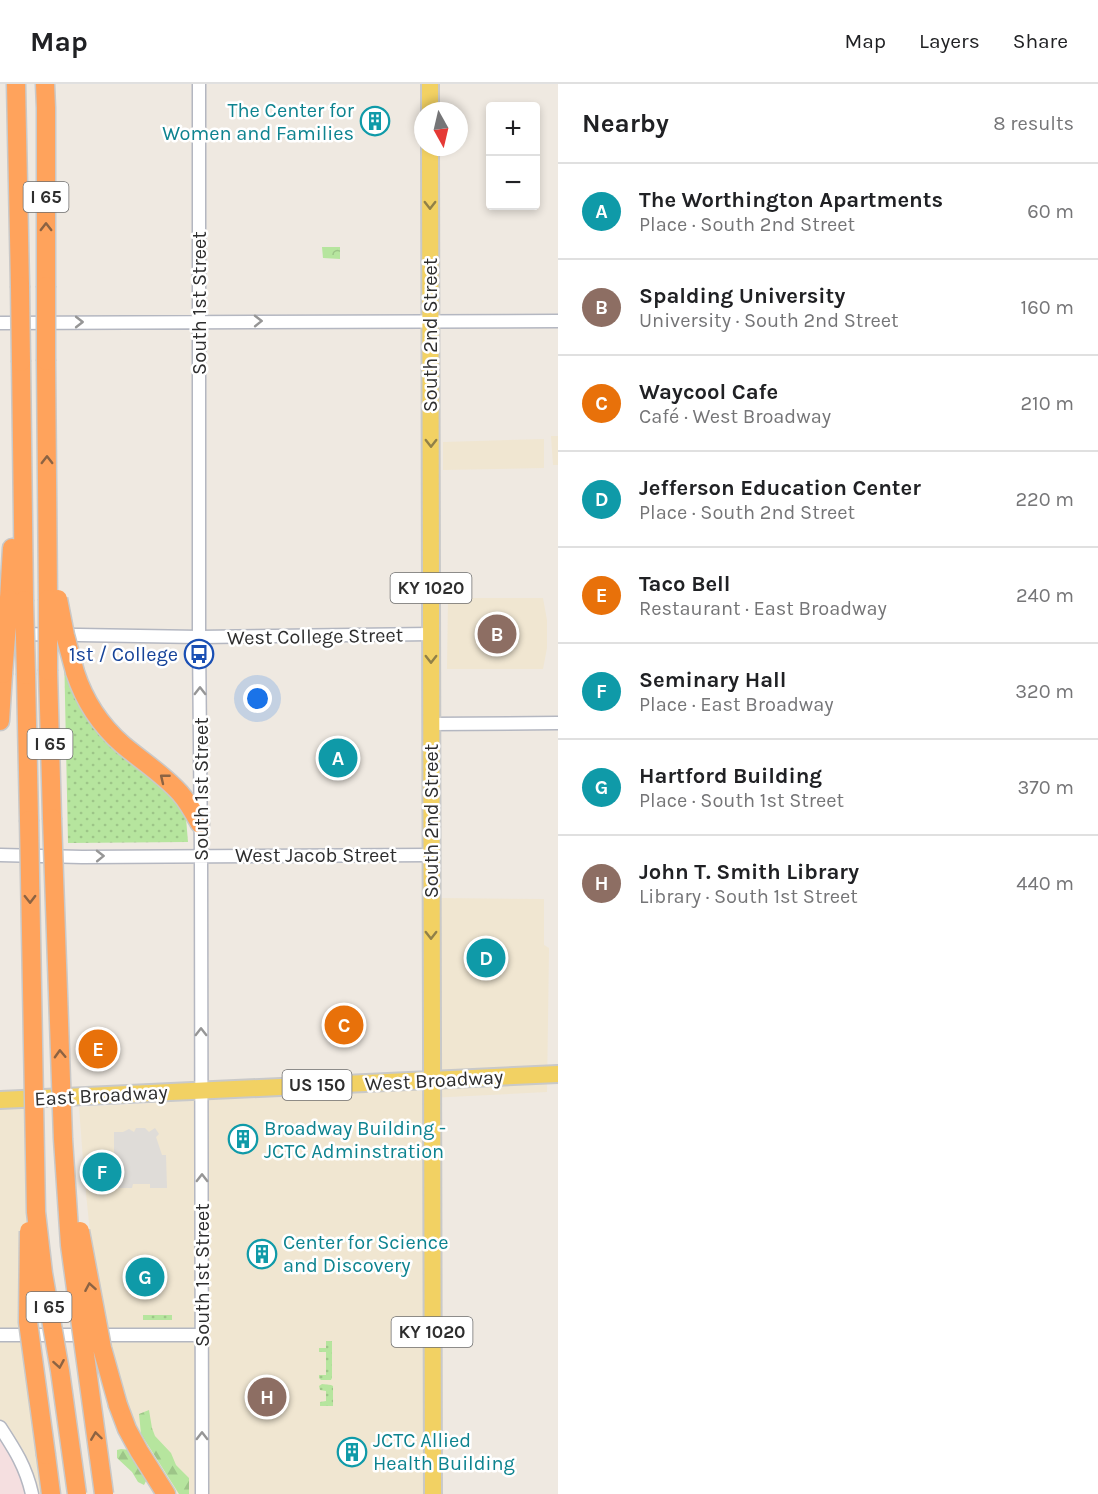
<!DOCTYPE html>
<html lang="en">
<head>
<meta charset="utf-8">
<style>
	body { margin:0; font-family:Karla,sans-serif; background:#f2f2f2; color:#202124 }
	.controls { position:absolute; right:18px; top:18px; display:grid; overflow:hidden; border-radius:6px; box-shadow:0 3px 9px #0003 }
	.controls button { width:54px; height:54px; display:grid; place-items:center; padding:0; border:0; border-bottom:2px solid #e0e0e0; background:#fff; color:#202124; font:30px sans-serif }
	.compass { position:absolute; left:414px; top:18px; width:54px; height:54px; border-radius:50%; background:#fff; box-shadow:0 3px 9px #0003; rotate:172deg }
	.you { position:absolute; left:258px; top:615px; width:21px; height:21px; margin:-15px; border:4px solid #fff; border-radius:50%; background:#1a73e8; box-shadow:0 0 0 9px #1a73e833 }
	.badge { display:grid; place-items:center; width:39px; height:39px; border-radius:50%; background:#ea580c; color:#fff; font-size:20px; font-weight:700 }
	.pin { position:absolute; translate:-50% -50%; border:3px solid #fff; box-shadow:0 2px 6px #0006 }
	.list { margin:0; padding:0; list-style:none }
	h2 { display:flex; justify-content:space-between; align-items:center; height:78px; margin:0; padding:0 24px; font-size:26px }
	h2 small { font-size:20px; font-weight:400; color:#757577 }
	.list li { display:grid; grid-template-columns:39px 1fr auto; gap:18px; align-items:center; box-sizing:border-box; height:96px; padding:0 24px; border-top:2px solid #e0e0e0 }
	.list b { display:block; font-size:22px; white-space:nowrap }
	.list p { margin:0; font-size:20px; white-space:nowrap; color:#757577 }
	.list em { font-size:20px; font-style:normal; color:#757577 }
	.map { position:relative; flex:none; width:558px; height:1410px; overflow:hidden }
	header { display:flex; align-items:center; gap:36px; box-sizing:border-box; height:84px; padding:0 30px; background:#fff; border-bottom:2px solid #e0e0e0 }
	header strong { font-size:28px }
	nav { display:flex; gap:33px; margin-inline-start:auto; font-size:21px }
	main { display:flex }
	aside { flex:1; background:#fff }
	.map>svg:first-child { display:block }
	.education { fill:#f0e6d1 }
	.medical { fill:#f5dfe0 }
	.grass { fill:url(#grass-dots) }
	.forest { fill:url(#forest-firs) }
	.park { fill:url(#park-crowns) }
	.plaza { fill:#dfdcd8 }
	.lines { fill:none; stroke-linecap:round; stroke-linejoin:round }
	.minor-casing { stroke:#b4b7c1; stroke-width:15 }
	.major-casing { stroke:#c9c9c9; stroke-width:20 }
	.highway-casing { stroke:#c9c9c9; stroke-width:21 }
	.minor { stroke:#fff; stroke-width:12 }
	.major { stroke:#f2d163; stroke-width:16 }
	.highway { stroke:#ffa35c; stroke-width:18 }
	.highway-bridge-casing { stroke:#c9c9c9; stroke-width:21; stroke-linecap:butt }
	.highway-bridge { stroke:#ffa35c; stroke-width:18 }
	.oneway { stroke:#908048 }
	.oneway2 { stroke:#8c6343 }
	.oneway3 { stroke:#969696 }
	.labels { text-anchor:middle; stroke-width:5; stroke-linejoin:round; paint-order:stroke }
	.shield { fill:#fff; stroke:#6d6d6d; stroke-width:1.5 }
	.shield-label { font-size:18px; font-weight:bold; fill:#2e2e2e }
	.culture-label { font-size:20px; fill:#0d838f; stroke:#fff; text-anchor:start }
	.street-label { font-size:20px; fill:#2e2e2e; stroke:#fff }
	.transit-label { font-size:20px; fill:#164399; stroke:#fff; text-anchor:end }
</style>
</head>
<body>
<header>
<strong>Map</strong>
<nav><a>Map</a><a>Layers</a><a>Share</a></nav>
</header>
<main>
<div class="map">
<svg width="558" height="1410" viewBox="0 0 558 1410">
	<defs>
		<pattern id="grass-dots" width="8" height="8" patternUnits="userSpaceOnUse" patternTransform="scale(1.5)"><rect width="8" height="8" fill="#b6e59e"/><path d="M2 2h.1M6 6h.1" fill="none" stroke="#9dc588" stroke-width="1.8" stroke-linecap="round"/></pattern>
		<pattern id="forest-firs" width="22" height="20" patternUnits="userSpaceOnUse" patternTransform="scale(1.5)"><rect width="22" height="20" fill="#b6e59e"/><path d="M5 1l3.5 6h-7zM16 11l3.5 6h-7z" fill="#9dc588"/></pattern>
		<pattern id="park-crowns" width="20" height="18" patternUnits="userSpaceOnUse" patternTransform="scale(1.5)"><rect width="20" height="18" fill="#b6e59e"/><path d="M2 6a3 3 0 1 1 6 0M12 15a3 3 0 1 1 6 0" fill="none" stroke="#9dc588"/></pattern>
	</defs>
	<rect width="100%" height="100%" fill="#efe9e1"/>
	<!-- education -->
	<path class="education" d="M558 352V381H553L551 352Z
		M544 355V384L443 386V358Z
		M448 514H543L547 536V564L543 585H447Z
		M439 814 544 815V861L549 864 547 1008 429 1014 430 1410H178L147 1363 124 1317 105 1238 92 1169 84 1089 79 1023 437 1004Z
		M34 1019 28 1214 49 1410H0V1020Z"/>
	<!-- medical -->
	<path class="medical" d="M0 1343 32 1410H0Z"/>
	<!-- grass -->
	<path class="grass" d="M64 566 69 592 177 713 186 734 188 758 68 759Z
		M143 1231H172V1236H143Z
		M326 1257H332V1294L331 1296H321L319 1294V1291H326V1268H319V1264H326Z
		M322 1300 331 1301 333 1302V1322H320V1318L326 1317V1307L320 1306 319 1302Z"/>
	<!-- forest -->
	<path class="forest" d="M149 1326 152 1344 155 1352 171 1369 176 1381 189 1394V1410H179L141 1350 139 1330Z
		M121 1365 130 1366 149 1391 144 1401 138 1398 132 1388 117 1374V1366Z"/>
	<!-- park -->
	<path class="park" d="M322 163H340V175L323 174Z"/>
	<!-- plaza -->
	<path class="plaza" d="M136 1044H145L149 1048 155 1044 159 1050 156 1053 162 1071H166L167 1104H150V1100H133L132 1104H114V1048H123L129 1045 134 1048Z"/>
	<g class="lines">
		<!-- minor casing -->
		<g class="minor-casing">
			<path id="minor" d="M199 0V553L201 772 202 1410
				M0 239 558 237
				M19 550 199 553 431 550
				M431 640 558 639
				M0 771 82 773 431 771
				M0 1251H202
				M0 1343C15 1366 26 1383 32 1410"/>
		</g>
		<!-- major casing -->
		<g class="major-casing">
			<path id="major" d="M430 0V27
				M430 63 433 1410
				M0 1016 558 990"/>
		</g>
		<!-- highway casing -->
		<g class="highway-casing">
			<path id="highway" d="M16 0 20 202
				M45 0 46 24V202
				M46 277 48 515
				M21 278 24 516
				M9 515 12 464
				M48 587 52 734
				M75 588C84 616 100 641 123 661 142 677 163 690 180 709 188 718 194 729 200 740
				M26 591 29 736
				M0 637 3 590
				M118 1321 127 1345 139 1367 166 1410
				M46 1371 51 1410"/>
		</g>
		<!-- minor -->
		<use href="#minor" class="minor"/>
		<!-- major -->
		<use href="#major" class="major"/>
		<!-- highway -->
		<use href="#highway" class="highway"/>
		<!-- highway-bridge casing -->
		<g class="highway-bridge-casing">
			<path id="highway-bridge" d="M20 202 21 278
				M46 202V277
				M48 515V587
				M58 515 65 551 75 588
				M24 516 26 591
				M3 590 9 515
				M52 734 63 1055 70 1161 104 1410
				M29 736 36 1128 43 1189 60 1287 77 1410
				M29 1147 28 1238 46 1371
				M80 1147 102 1264 118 1321"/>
		</g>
		<!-- highway-bridge -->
		<use href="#highway-bridge" class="highway-bridge"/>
	</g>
	<!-- one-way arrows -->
	<defs><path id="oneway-chevron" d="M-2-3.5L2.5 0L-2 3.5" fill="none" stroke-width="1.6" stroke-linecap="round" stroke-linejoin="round" transform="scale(1.5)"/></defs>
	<g class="oneway">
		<use href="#oneway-chevron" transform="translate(430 121) rotate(90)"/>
		<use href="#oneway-chevron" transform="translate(431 359) rotate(90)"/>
		<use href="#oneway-chevron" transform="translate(431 575) rotate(90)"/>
		<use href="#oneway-chevron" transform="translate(431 851) rotate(90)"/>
	</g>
	<g class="oneway2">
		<use href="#oneway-chevron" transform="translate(46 143) rotate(-90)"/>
		<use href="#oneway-chevron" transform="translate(47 376) rotate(-90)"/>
		<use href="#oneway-chevron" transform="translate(164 694) rotate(-141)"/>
		<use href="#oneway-chevron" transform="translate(30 815) rotate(89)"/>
		<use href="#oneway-chevron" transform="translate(60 970) rotate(-92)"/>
		<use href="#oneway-chevron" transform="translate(90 1203) rotate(-100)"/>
		<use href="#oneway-chevron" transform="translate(59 1280) rotate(80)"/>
		<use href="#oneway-chevron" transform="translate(96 1352) rotate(-98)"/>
	</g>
	<g class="oneway3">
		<use href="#oneway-chevron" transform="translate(258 237) rotate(-1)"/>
		<use href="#oneway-chevron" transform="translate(79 238)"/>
		<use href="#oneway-chevron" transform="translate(200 607) rotate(-90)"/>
		<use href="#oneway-chevron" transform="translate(100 772) rotate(-1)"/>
		<use href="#oneway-chevron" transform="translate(201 948) rotate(-90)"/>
		<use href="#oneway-chevron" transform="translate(202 1094) rotate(-90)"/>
		<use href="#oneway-chevron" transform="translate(202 1352) rotate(-90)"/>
	</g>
	<!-- icons -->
	<defs>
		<g id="building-ring" transform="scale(1.5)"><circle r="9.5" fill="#fff" stroke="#0f9aa8" stroke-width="1.5"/><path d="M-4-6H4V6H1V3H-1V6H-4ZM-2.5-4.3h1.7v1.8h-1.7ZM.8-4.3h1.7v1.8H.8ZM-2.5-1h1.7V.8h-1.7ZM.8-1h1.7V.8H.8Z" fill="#0f9aa8"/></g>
		<g id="bus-ring" transform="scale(1.5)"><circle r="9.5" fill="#fff" stroke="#1a4fb4" stroke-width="1.5"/><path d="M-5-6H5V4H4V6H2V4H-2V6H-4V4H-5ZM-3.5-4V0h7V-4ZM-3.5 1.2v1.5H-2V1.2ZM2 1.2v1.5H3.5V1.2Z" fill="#1a4fb4"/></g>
	</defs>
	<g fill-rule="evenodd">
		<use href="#building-ring" x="375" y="37"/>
		<use href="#bus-ring" x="199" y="570"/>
		<use href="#building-ring" x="243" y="1055"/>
		<use href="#building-ring" x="262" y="1170"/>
		<use href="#building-ring" x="352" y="1368"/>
	</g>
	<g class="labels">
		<!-- shield labels -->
		<g class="shield">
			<rect x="23.5" y="98" width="45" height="30" rx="4.5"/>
			<rect x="390.5" y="489" width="81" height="30" rx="4.5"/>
			<rect x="27.5" y="645" width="45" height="30" rx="4.5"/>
			<rect x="282.5" y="986" width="69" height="30" rx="4.5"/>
			<rect x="26.5" y="1208" width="45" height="30" rx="4.5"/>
			<rect x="391.5" y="1233" width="81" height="30" rx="4.5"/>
		</g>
		<g class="shield-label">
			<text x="46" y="119">I 65</text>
			<text x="431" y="510">KY 1020</text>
			<text x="50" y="666">I 65</text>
			<text x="317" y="1007">US 150</text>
			<text x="49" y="1229">I 65</text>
			<text x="432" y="1254">KY 1020</text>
		</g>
		<!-- culture labels -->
		<g class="culture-label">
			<text x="354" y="33" text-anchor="end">The Center for<tspan x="354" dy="23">Women and Families</tspan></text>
			<text x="264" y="1051">Broadway Building -<tspan x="264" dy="23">JCTC Adminstration</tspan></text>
			<text x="283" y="1165">Center for Science<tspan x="283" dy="23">and Discovery</tspan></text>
			<text x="373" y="1363">JCTC Allied<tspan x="373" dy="23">Health Building</tspan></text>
		</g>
		<!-- street labels -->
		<g class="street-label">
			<text transform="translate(199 219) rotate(-90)" y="7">South 1st Street</text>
			<text transform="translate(430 251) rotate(-90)" y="7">South 2nd Street</text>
			<text transform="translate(315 552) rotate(-1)" y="7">West College Street</text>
			<text transform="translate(201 705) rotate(-90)" y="7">South 1st Street</text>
			<text transform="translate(431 737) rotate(-90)" y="7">South 2nd Street</text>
			<text x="316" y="778">West Jacob Street</text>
			<text transform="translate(434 996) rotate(-3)" y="7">West Broadway</text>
			<text transform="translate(101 1011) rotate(-3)" y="7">East Broadway</text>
			<text transform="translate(202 1191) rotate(-90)" y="7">South 1st Street</text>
		</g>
		<!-- transit labels -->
		<g class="transit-label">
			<text x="178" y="577">1st / College</text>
		</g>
	</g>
</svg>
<div class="controls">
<button>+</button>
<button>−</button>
</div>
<svg class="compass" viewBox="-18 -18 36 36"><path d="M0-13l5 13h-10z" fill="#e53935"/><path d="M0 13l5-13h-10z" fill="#757577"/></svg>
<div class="you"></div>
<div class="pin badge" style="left:338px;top:674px;background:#0f9aa8">A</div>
<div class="pin badge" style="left:497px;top:550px;background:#8d6e63">B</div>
<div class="pin badge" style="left:344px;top:941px;background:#e8710a">C</div>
<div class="pin badge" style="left:486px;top:874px;background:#0f9aa8">D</div>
<div class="pin badge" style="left:98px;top:965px;background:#e8710a">E</div>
<div class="pin badge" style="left:102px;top:1088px;background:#0f9aa8">F</div>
<div class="pin badge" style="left:145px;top:1193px;background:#0f9aa8">G</div>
<div class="pin badge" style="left:267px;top:1313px;background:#8d6e63">H</div>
</div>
<aside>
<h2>Nearby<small>8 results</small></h2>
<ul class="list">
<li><span class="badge" style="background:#0f9aa8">A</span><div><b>The Worthington Apartments</b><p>Place · South 2nd Street</p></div><em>60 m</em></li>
<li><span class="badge" style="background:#8d6e63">B</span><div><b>Spalding University</b><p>University · South 2nd Street</p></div><em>160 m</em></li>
<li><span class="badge" style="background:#e8710a">C</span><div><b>Waycool Cafe</b><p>Café · West Broadway</p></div><em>210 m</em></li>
<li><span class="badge" style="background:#0f9aa8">D</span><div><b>Jefferson Education Center</b><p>Place · South 2nd Street</p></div><em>220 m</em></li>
<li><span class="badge" style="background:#e8710a">E</span><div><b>Taco Bell</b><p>Restaurant · East Broadway</p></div><em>240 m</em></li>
<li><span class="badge" style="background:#0f9aa8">F</span><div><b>Seminary Hall</b><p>Place · East Broadway</p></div><em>320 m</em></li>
<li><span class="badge" style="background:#0f9aa8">G</span><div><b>Hartford Building</b><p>Place · South 1st Street</p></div><em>370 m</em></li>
<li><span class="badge" style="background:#8d6e63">H</span><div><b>John T. Smith Library</b><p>Library · South 1st Street</p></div><em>440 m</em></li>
</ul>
</aside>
</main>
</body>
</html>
